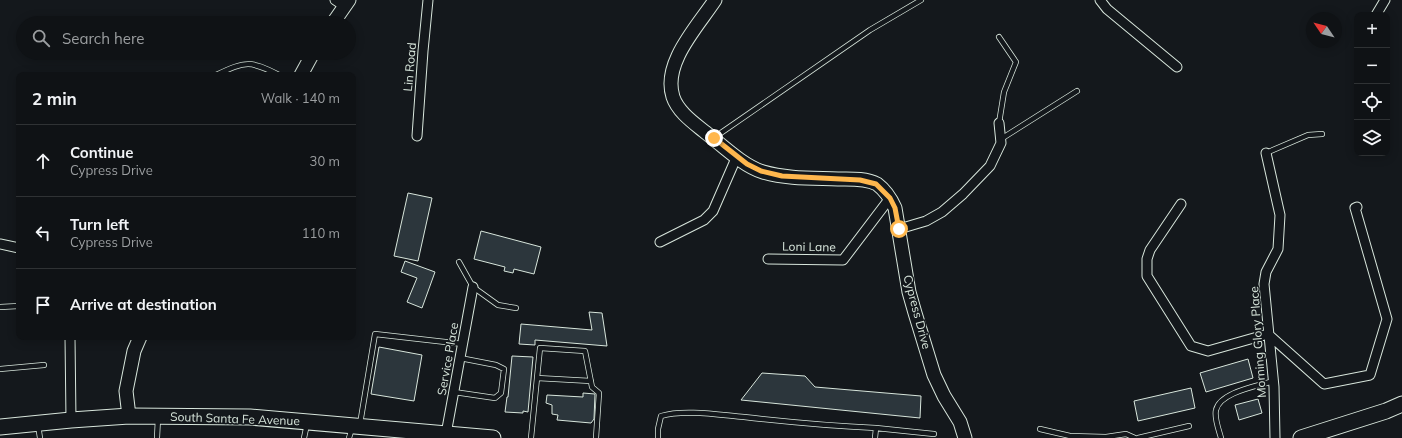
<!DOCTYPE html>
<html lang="en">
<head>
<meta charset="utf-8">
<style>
	body { margin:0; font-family:Mulish,sans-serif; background:#1d2022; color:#f1f3f6 }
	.controls { position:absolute; right:12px; top:12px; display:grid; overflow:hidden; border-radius:8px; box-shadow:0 2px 10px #0003 }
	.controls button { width:36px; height:36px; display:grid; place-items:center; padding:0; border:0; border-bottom:1px solid #2f3234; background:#0f1215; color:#f1f3f6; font:20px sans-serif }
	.compass { position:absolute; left:1306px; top:12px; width:36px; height:36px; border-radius:50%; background:#0f1215; box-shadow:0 2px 10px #0003; rotate:305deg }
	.stop { position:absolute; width:12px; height:12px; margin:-9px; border:3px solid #ffb74d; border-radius:50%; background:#fff }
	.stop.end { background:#ffb74d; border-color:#fff; box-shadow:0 1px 4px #0008 }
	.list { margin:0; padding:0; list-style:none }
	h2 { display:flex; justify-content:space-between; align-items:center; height:52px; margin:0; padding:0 16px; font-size:17px }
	h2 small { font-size:13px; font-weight:400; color:#9b9ea0 }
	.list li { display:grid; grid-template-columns:26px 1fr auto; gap:12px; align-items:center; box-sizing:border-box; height:72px; padding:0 16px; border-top:1px solid #2f3234 }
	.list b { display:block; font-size:15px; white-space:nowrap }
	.list p { margin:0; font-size:13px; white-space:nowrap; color:#9b9ea0 }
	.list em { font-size:13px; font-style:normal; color:#9b9ea0 }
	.icon { flex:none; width:22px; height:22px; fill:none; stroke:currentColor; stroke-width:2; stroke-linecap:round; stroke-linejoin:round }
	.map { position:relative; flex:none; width:1402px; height:438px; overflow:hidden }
	.search { position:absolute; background:#0f1215; box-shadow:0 2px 10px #0003; left:16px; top:16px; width:340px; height:44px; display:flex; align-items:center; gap:10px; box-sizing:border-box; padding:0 14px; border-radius:22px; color:#9b9ea0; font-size:15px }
	.panel { position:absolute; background:#0f1215; box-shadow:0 2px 10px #0003; left:16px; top:72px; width:340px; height:268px; border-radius:8px }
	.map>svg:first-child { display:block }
	.building { fill:#2c363c; stroke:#d8e6dc }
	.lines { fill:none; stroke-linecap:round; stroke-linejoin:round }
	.lane-casing { stroke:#d8e6dc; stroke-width:6 }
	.street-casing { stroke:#d8e6dc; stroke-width:11 }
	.secondary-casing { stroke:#d8e6dc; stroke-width:15 }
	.primary-casing { stroke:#d8e6dc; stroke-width:17 }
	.lane { stroke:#14181c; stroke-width:4.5 }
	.street { stroke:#14181c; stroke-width:9 }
	.secondary { stroke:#14181c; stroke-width:13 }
	.primary { stroke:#14181c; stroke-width:15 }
	.route { stroke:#ffb74d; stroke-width:5 }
	.labels { text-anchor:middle; stroke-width:3; stroke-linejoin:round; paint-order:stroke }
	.street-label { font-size:12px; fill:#d8e6dc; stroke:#14181c }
</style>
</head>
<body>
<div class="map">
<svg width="1402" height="438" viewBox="0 0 1402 438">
	<rect width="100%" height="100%" fill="#14181c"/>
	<!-- building -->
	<path class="building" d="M408 193 432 198 418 261 394 256Z
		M481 231 541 247 534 274 514 269 513 273 504 271 505 267 474 259Z
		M405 261 435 272 422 308 407 302 417 278 401 272Z
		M589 312 602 313 607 346 535 340V345L519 344 521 324 592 330Z
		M379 347 422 355 414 401 371 394Z
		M512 356 533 357 528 412 523 411V413L505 412 507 397H508Z
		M1248 359 1253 378 1206 392 1200 373Z
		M762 373 805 376 815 387 921 396 920 418 741 400Z
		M1191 388 1195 408 1138 421 1134 401Z
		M583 393 595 394 594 419 591 423 557 420 558 415 552 414V405L546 403 547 395 583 397Z
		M1258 399 1262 413 1239 420 1235 405Z"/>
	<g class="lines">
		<!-- lane casing -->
		<g class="lane-casing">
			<path id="lane" d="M216 75C246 61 250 60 279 75
				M999 123 1004 92 1016 62 999 37
				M715 137 870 30 921 0
				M1001 139 1077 91
				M1266 153 1308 135 1322 134
				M459 262 473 287 498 305 516 308
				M0 307 19 306
				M0 369 44 365
				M537 378 591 381
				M454 392 495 398 501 393 504 369 496 365 460 358
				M360 424 375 334 463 344
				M38 425 40 438
				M1040 429 1070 436 1106 437 1126 434 1135 438
				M157 438 158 418
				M304 438 307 424
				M349 438 352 428
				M531 438 540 348 585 351 592 387 599 393 596 438
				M658 438V429L661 416C684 409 720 415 744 417 788 422 832 426 876 428
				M875 438 876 428 934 434
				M1138 438 1189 426
				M1221 438C1219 430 1214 418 1216 410 1220 392 1258 386 1273 381"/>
		</g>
		<!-- street casing -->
		<g class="street-casing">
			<path id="street" d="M335 0 344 6
				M1100 0 1107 9 1177 67
				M1376 15 1385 0
				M417 136 423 51 428 0
				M1266 153 1280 215 1278 249 1266 272 1264 284 1274 387 1275 438
				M1181 204 1150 250 1147 259V276L1191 346 1208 351 1268 334 1324 384 1370 375 1387 319 1355 208 1357 207
				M899 229 926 221 942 212 963 194 990 166 1001 143 999 123
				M660 242 704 220 713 211 737 156
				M0 244 19 248
				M768 259 843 260 890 198
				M70 337 71 420
				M446 434 473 287"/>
		</g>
		<!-- secondary casing -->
		<g class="secondary-casing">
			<path id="secondary" d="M715 0C698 26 662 63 673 97 678 112 694 123 705 132 722 145 743 166 763 172 787 179 813 178 838 179 850 179 866 178 877 184 885 190 891 199 895 208L909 292 915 313 934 375 944 396 960 422 965 438
				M333 23 349 0
				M301 75 313 53
				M129 416 126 391 134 351 140 337"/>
		</g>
		<!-- primary casing -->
		<g class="primary-casing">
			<path id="primary" d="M0 427 71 420 129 416 250 417 493 438
				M1301 438 1386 411 1402 404"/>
		</g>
		<!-- lane -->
		<use href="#lane" class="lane"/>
		<!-- street -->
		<use href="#street" class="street"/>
		<!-- secondary -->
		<use href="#secondary" class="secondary"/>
		<!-- primary -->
		<use href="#primary" class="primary"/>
	</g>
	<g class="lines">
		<!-- route -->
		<path class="route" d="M714 138 747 164 761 171 782 176 860 180 876 184 890 198 895 208 899 229"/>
	</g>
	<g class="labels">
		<!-- street labels -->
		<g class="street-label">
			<text transform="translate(410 67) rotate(-85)" y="4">Lin Road</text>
			<text transform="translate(809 247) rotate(1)" y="4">Loni Lane</text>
			<text transform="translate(917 312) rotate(75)" y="4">Cypress Drive</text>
			<text transform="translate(1258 342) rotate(-94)" y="4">Morning Glory Place</text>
			<text transform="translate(448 359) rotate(-80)" y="4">Service Place</text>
			<text transform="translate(235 419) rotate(2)" y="4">South Santa Fe Avenue</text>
		</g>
	</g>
</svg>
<div class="controls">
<button>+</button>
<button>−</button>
<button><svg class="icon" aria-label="locate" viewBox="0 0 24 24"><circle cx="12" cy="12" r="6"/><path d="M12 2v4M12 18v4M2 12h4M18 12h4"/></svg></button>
<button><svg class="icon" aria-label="layers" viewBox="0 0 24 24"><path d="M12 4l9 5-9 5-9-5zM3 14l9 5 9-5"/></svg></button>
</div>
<svg class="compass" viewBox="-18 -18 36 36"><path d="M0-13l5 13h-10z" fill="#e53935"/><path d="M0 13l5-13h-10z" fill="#9b9ea0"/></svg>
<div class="stop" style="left:899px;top:229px"></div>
<div class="stop end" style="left:714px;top:138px"></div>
<div class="search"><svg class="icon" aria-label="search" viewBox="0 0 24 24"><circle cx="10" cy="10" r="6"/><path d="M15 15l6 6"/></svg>Search here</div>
<section class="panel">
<h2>2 min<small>Walk · 140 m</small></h2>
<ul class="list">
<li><svg class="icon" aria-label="ahead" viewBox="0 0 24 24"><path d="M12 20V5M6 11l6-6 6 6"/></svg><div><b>Continue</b><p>Cypress Drive</p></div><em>30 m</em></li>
<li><svg class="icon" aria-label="left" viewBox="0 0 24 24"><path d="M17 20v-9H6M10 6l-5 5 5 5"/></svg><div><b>Turn left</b><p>Cypress Drive</p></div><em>110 m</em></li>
<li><svg class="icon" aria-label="arrive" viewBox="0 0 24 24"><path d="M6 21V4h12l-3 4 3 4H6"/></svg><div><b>Arrive at destination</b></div></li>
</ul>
</section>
</div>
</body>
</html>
